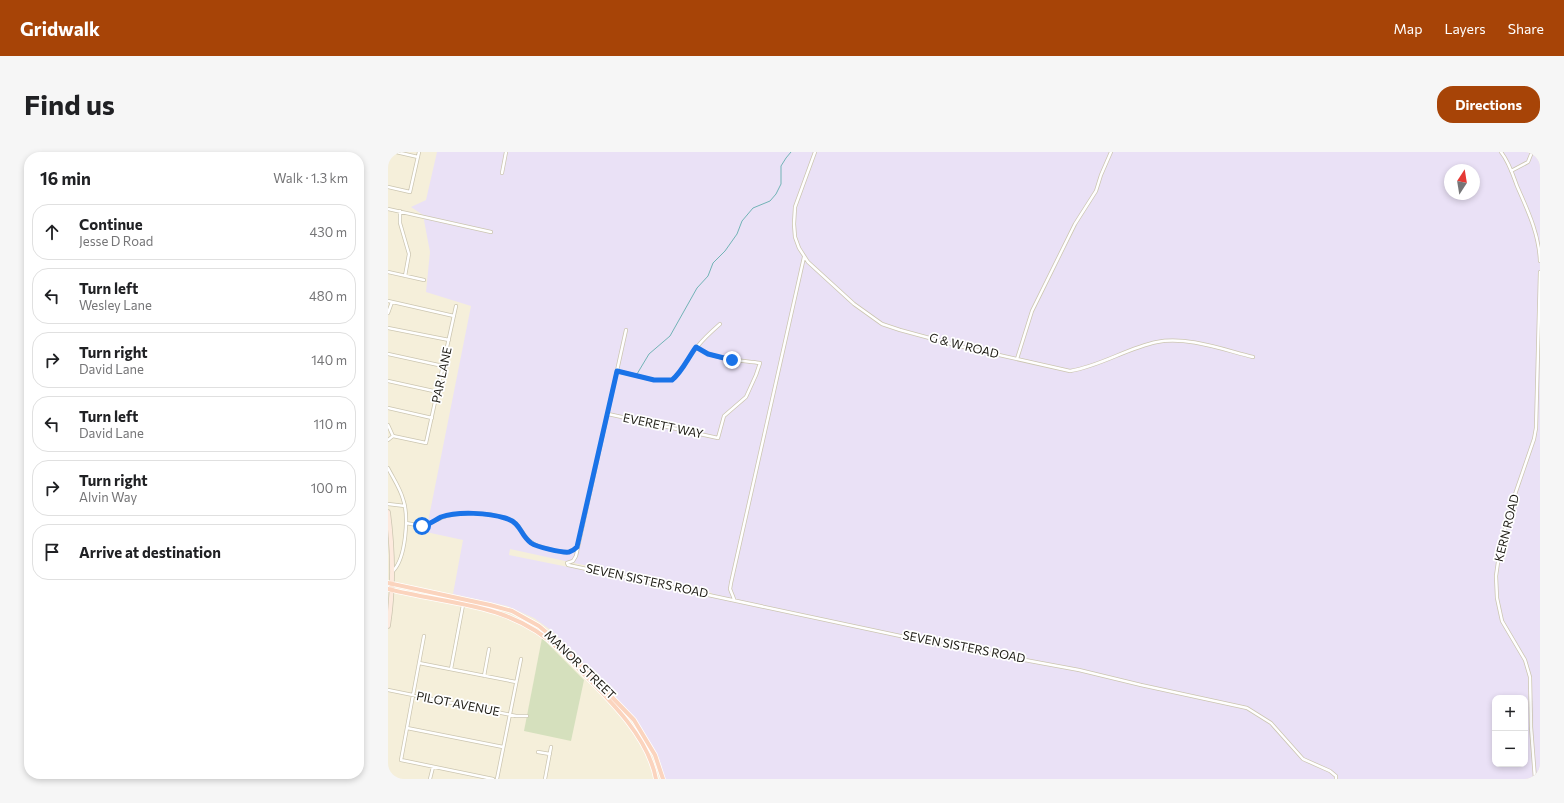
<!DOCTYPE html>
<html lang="en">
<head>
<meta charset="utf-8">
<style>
	body { margin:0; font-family:Commissioner,sans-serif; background:#f6f6f6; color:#202124 }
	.controls { position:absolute; right:12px; bottom:12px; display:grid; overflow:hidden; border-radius:8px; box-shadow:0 2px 6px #0003 }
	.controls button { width:36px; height:36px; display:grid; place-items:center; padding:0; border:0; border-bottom:1px solid #e0e0e0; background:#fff; color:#202124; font:20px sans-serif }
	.compass { position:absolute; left:1056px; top:12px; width:36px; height:36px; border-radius:50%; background:#fff; box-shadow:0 2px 6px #0003; rotate:12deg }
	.stop { position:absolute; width:12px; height:12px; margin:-9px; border:3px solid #1a73e8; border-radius:50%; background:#fff }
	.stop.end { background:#1a73e8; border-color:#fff; box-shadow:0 1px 4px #0008 }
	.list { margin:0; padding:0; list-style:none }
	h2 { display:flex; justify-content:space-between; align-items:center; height:52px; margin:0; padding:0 16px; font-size:17px }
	h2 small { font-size:13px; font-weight:400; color:#757577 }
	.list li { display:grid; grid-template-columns:26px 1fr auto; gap:12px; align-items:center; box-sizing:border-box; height:56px; margin:0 8px 8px; padding:0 8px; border:1px solid #e0e0e0; border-radius:16px }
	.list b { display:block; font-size:15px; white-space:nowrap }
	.list p { margin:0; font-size:13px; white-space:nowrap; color:#757577 }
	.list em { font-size:13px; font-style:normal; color:#757577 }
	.icon { flex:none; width:22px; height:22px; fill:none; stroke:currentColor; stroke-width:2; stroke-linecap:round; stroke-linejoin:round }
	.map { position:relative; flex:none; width:1152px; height:627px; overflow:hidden; border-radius:16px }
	header { display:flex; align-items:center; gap:24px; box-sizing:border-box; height:56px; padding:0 20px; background:#a74407; color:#fff }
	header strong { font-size:19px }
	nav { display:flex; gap:22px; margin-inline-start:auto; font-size:14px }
	.intro { display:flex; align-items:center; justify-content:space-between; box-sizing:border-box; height:96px; padding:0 24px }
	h1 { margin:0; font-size:28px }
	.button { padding:10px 18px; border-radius:16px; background:#a74407; color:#fff; font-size:14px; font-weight:700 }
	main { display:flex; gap:24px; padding:0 24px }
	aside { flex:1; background:#fff; border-radius:16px; box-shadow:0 2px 6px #0003 }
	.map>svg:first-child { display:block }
	.industrial { fill:#eae1f6; fill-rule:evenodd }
	.green { fill:#d5e0bd }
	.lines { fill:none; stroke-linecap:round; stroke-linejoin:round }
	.stream { stroke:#72b3b6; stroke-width:1 }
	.minor-casing { stroke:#ccc6b1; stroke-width:4 }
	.secondary-casing { stroke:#ccc6b1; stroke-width:5.5 }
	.primary-casing { stroke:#fff; stroke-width:5.5 }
	.minor { stroke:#fff; stroke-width:2.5 }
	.secondary { stroke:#fdeade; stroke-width:4 }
	.primary { stroke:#fbd4be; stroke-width:4 }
	.route { stroke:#1a73e8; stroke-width:5 }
	.labels { text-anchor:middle; stroke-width:3.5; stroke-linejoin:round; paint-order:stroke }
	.street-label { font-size:12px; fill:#1c1a13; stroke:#fff }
</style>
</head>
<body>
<header>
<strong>Gridwalk</strong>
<nav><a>Map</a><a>Layers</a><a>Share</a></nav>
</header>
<div class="intro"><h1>Find us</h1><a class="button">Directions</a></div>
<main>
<aside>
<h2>16 min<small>Walk · 1.3 km</small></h2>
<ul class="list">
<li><svg class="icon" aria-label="ahead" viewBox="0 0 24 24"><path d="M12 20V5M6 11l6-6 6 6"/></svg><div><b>Continue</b><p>Jesse D Road</p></div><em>430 m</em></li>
<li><svg class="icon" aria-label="left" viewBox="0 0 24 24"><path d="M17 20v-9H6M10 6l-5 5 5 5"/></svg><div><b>Turn left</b><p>Wesley Lane</p></div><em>480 m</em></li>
<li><svg class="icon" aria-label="right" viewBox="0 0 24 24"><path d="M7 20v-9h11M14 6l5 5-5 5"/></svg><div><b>Turn right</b><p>David Lane</p></div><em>140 m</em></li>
<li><svg class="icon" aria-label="left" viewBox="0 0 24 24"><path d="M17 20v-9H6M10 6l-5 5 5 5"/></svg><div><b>Turn left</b><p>David Lane</p></div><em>110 m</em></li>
<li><svg class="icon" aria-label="right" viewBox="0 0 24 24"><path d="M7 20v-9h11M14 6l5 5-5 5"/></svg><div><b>Turn right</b><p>Alvin Way</p></div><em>100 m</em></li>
<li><svg class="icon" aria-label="arrive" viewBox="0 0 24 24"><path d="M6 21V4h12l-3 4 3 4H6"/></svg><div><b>Arrive at destination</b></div></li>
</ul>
</aside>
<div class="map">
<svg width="1152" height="627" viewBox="0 0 1152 627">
	<rect width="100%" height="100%" fill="#f5efda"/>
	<!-- industrial -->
	<path class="industrial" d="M49 0H1152V627H286L288 616 286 627H277L271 606 247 567 207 530 172 487 164 479 146 466 119 454 65 442 75 388 38 380 83 154 38 140 42 100 35 63 23 55 38 48ZM1062 18H1086V42H1062ZM122 397 324 441 323 444 121 403ZM1107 546H1137V612H1107Z"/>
	<!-- green -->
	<path class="green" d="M154 486 196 528 183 589 136 579Z"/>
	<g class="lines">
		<!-- stream -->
		<path class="stream" d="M249 222 261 202 282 184 309 136 320 124 325 111 337 99 349 82 354 69 365 56 382 49 388 42 393 32V14L398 6 403 0"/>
		<!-- minor casing -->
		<g class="minor-casing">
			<path id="minor" d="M8 0 30 5
				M427 0 407 55 406 72 407 85 411 96 420 110 466 152 494 172 512 178 571 194 682 219C713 214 739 196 769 190 799 184 836 198 865 205
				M1113 0C1121 10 1125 23 1129 34 1140 59 1151 82 1152 109
				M1123 19 1140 10 1144 0
				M114 21 118 0
				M0 35 22 40 31 0
				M0 57 103 80
				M12 59V71L21 102 17 124
				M0 120 36 128
				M0 149 66 164
				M0 161 4 150
				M0 176 61 188
				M0 202 55 214
				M629 207 644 159 687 72 708 39 713 23 723 0
				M229 219 266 228H284C295 219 300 205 309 195 316 186 324 179 332 172
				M0 229 50 240
				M0 256 44 266
				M220 262 330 286 336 264 358 245 368 223 372 211C350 208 327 208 308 195
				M0 273 5 284
				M0 288 5 284 38 291 68 154
				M0 316C5 326 12 336 15 347 21 364 18 406 5 419
				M0 352 17 354
				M18 371C23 372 30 374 36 373 42 372 47 368 53 366 70 359 99 360 117 366 134 370 131 381 143 390 149 395 174 401 181 400 185 399 187 397 189 395
				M179 411 180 413 550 492 691 518 753 533 859 556 883 571 915 607 942 619 948 624V627
				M179 411 185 409 188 404 238 178
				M346 447 342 437 343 431 416 105
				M36 484 13 608 105 627
				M31 511 128 530
				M63 517 75 453
				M96 524 101 497
				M0 538 128 564H139
				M19 576 115 595
				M150 600 162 602
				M42 627 45 615
				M109 627 133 507
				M157 627 163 595
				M1147 627 1143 575 1142 525 1137 508 1114 469 1109 446 1108 424 1112 396 1123 354 1146 287 1148 276 1152 120"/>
		</g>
		<!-- secondary casing -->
		<g class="secondary-casing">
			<path id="secondary" d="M0 360C5 398 6 436 0 474"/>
		</g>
		<!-- primary casing -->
		<g class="primary-casing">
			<path id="primary" d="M0 431 102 453 124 459 151 474 175 494 246 568 267 603 275 627
				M0 437C61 453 123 450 172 498 205 533 259 577 268 627"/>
		</g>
		<!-- minor -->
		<use href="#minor" class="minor"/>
		<!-- secondary -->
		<use href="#secondary" class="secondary"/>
		<!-- primary -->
		<use href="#primary" class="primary"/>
	</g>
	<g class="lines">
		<!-- route -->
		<path class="route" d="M34 374C41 373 47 368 53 365 70 359 101 361 117 366 134 371 131 382 143 391 149 395 174 401 181 400 185 399 187 397 189 395L229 219 266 228H284C294 220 300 206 308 195L320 202 344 208"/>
	</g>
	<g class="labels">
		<!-- street labels -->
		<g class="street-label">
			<text transform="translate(576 194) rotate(14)" y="4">G &amp; W ROAD</text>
			<text transform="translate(54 223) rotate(-78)" y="4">PAR LANE</text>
			<text transform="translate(275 274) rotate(12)" y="4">EVERETT WAY</text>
			<text transform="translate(1119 376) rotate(-76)" y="4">KERN ROAD</text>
			<text transform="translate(259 429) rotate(12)" y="4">SEVEN SISTERS ROAD</text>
			<text transform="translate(576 495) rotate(11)" y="4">SEVEN SISTERS ROAD</text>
			<text transform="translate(192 513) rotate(44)" y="4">MANOR STREET</text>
			<text transform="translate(70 552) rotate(11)" y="4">PILOT AVENUE</text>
		</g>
	</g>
</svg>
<div class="controls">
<button>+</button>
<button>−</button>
</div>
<svg class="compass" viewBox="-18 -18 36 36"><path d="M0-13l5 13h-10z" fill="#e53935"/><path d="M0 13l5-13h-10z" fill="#757577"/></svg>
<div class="stop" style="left:34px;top:374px"></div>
<div class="stop end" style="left:344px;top:208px"></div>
</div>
</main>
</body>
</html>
